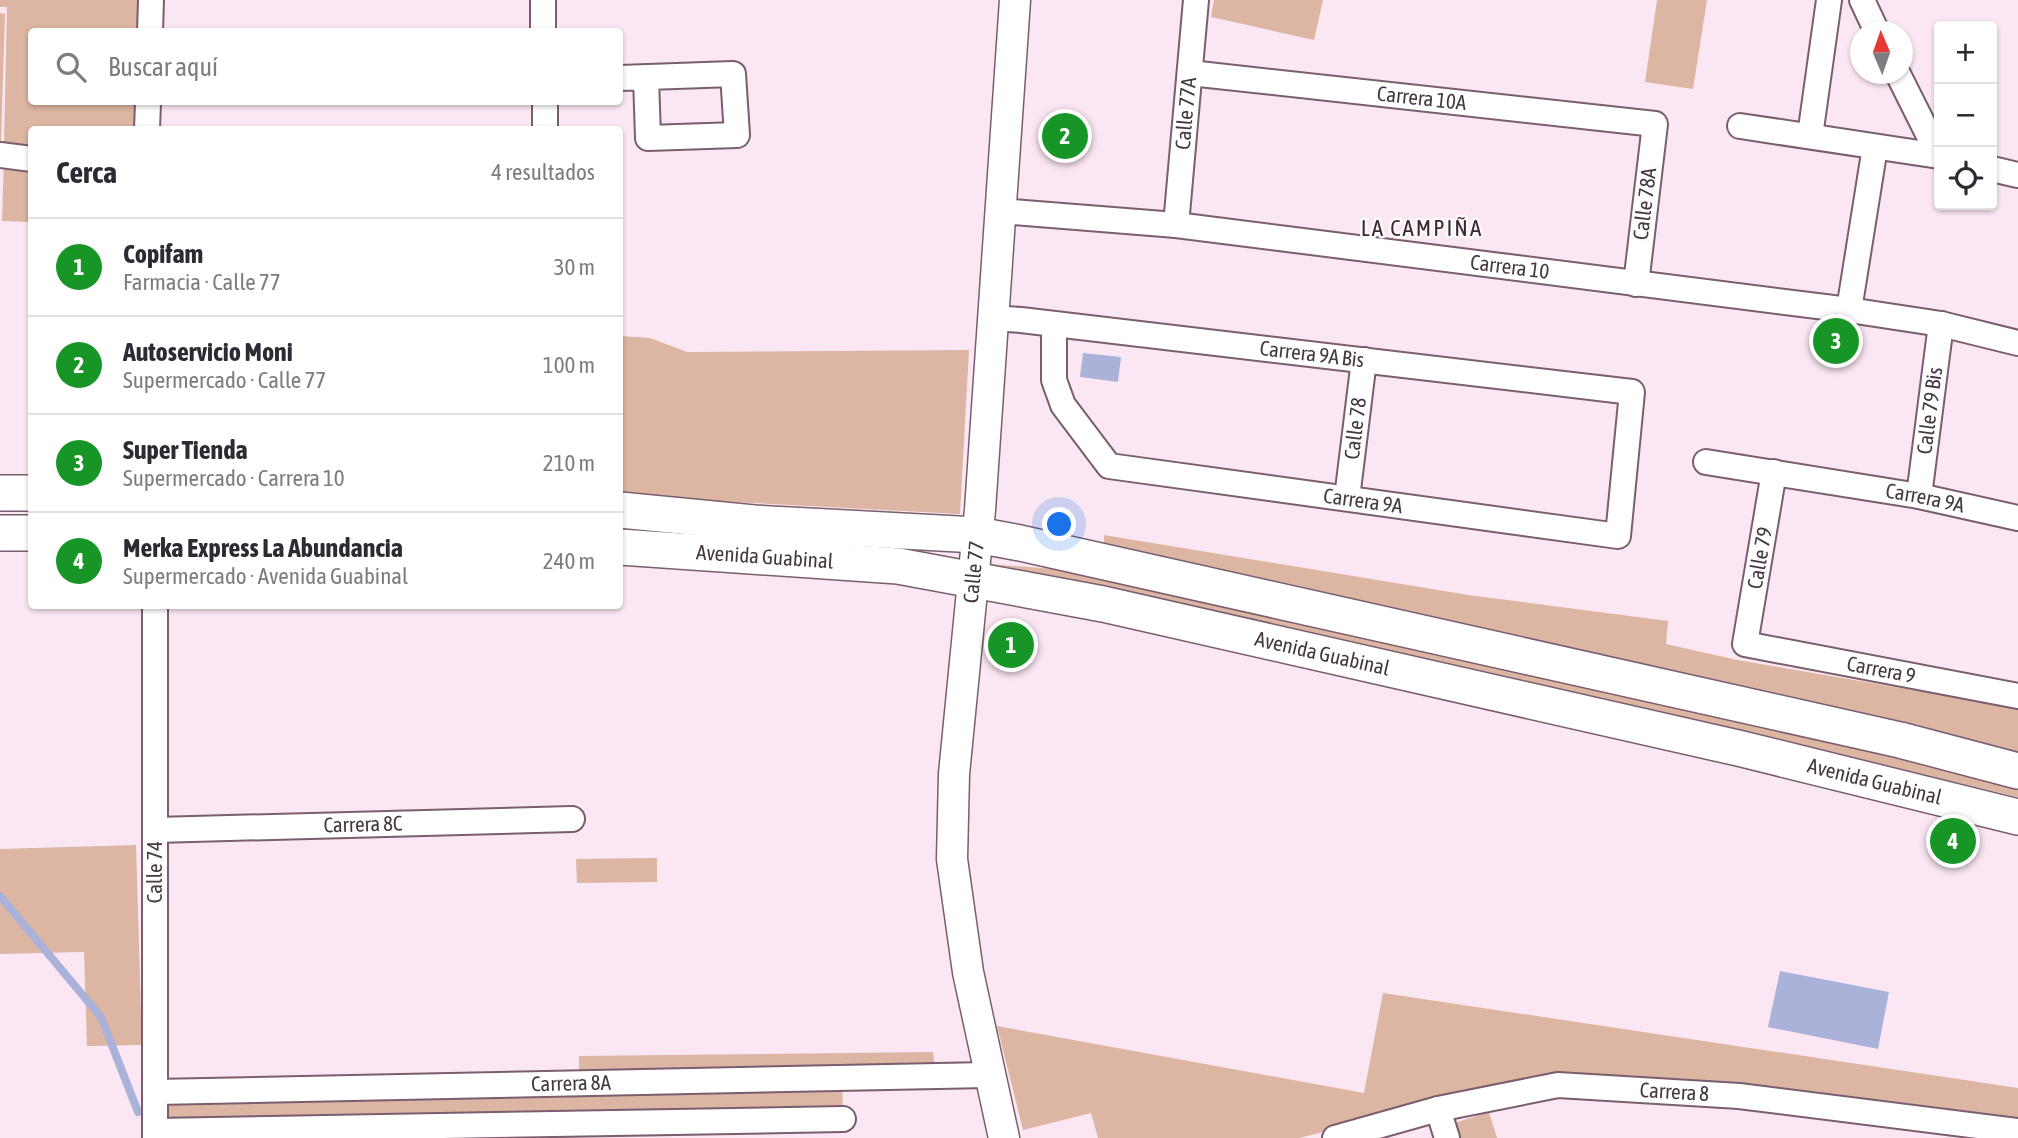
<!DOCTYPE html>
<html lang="es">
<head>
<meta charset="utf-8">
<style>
	body { margin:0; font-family:"Asap Condensed",sans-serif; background:#f2f2f3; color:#2b2b33 }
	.controls { position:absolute; right:21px; top:21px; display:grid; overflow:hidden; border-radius:7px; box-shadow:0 2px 5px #0004 }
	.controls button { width:63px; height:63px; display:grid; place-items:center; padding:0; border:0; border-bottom:2px solid #e1e1e2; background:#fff; color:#2b2b33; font:35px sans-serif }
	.compass { position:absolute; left:1850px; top:21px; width:63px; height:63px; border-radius:50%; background:#fff; box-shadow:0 2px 5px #0004; rotate:358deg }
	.you { position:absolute; left:1060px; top:525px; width:24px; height:24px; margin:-18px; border:5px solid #fff; border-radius:50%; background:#1a73e8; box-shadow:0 0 0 10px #1a73e833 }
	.badge { display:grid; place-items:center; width:46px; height:46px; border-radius:50%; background:#189527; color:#fff; font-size:23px; font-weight:700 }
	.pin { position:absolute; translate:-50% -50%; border:4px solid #fff; box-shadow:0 2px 7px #0006 }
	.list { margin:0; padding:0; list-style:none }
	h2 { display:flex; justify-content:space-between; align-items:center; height:91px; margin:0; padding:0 28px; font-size:30px }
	h2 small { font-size:23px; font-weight:400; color:#7c7c81 }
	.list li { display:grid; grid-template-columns:46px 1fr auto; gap:21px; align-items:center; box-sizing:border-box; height:98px; padding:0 28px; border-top:2px solid #e1e1e2 }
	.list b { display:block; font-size:26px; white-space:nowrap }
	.list p { margin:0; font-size:23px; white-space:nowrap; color:#7c7c81 }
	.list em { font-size:23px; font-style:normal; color:#7c7c81 }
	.icon { flex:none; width:38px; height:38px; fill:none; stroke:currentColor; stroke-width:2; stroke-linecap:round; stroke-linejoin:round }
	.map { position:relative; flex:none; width:2018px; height:1138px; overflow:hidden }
	.search { position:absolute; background:#fff; box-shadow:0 2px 5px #0004; left:28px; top:28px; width:595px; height:77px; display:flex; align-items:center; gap:18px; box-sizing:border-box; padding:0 24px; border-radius:7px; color:#7c7c81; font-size:26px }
	.panel { position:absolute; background:#fff; box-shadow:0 2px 5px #0004; left:28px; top:126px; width:595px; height:483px; border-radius:7px }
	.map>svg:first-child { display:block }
	.green { fill:#dcb5a3 }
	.water { fill:#aab2d9 }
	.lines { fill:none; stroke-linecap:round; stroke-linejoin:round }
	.stream { stroke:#aab2d9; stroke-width:8 }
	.minor-casing { stroke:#7a5e6f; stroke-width:28 }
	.tertiary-casing { stroke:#7a5e6f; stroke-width:33 }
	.secondary-casing { stroke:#7a5e6f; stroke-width:38 }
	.minor { stroke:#fff; stroke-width:24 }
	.tertiary { stroke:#fff; stroke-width:30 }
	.secondary { stroke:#fff; stroke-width:35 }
	.labels { text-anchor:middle; stroke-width:5; stroke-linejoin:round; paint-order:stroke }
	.street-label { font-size:21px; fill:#453940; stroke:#fbfbfb }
	.neighbourhood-label { font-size:23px; letter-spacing:2px; fill:#3e2635; stroke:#fbfbfb }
</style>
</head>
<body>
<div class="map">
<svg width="2018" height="1138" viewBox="0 0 2018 1138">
	<rect width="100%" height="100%" fill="#fbe7f3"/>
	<!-- green -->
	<path class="green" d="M0 0H146L145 31 32 32V102H143L142 129 32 130 31 152 4 144 7 7H0Z
		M1214 0H1323L1314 40 1211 17Z
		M1657 0H1707L1693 89 1645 82Z
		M0 13 5 14 1 142H0Z
		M4 159 31 162V222L2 221Z
		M620 336 650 338 687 352 969 350 960 514 620 496Z
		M1104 535 1468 595 1668 621 1666 644 1737 660 2018 708V762L1104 548Z
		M989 564 1092 572 2018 779V797L1674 716 986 584Z
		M136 845 142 1045 87 1046 84 952 0 954V849Z
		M657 858V882L577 883 576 859Z
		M1383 993 2018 1088V1120L1735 1087 1559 1073 1299 1138H1098L1091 1113 1023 1130 997 1026 1364 1093Z
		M933 1052 935 1069 579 1074V1056Z
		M842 1078 843 1119 155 1131V1092Z
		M1489 1112 1497 1138H1455L1451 1124Z"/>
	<!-- water -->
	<path class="water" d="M1083 353 1121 357 1118 382 1080 377Z
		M1780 971 1889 992 1878 1049 1768 1027Z"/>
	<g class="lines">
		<!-- stream -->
		<path class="stream" d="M0 896 101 1017 138 1112"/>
		<!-- minor casing -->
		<g class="minor-casing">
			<g id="minor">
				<path d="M543 0V32"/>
				<path d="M1862 0 1877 32"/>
				<path d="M150 32 151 0"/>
				<path id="s1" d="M1190 73 1655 124 1636 284"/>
				<path d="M1898 74 1939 156"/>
				<path d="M620 78 733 74 737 135 648 138 646 77"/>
				<path d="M545 102V130"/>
				<path d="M1740 126 1939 156"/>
				<path d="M147 130 148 102"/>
				<path d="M1810 136 1829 0"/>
				<path d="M0 155 32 159"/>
				<path d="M1992 169 2018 175"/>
				<path id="s2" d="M1000 211 1176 225 1849 310 1941 324 2018 343"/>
				<path id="s3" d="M1176 225 1196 0"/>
				<path d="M1849 310 1875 147"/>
				<path id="s4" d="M992 318 1021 320 1632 392 1618 536 1109 466 1063 405 1054 380V324"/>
				<path id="s5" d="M1706 462 1919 496 2018 518"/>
				<path id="s6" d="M1774 472 1745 644 2018 696"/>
				<path id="s7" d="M1919 496 1941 324"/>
				<path id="s8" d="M1347 498 1364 360"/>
				<path id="s9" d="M155 830 572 819"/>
				<path id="s10" d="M155 1092 988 1075"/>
				<path d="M1438 1109 1447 1138"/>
				<path d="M155 1131 843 1119"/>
				<path d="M155 1138V606"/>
				<path id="s11" d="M1335 1138 1438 1109 1558 1085 1739 1096 2018 1131"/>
			</g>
		</g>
		<!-- tertiary casing -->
		<g class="tertiary-casing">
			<g id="tertiary">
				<path id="s12" d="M1004 1138 968 972 952 859 954 774 980 510 1015 0"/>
			</g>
		</g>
		<!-- secondary casing -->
		<g class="secondary-casing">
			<g id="secondary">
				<path d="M0 493H32"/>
				<path d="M620 510 754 523 977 535 1020 543 1900 740 2018 771"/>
				<path d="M0 533H32"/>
				<path id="s13" d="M620 547 898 566 1103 604 1738 748 2018 817"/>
			</g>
		</g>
		<!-- minor -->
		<use href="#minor" class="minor"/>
		<!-- tertiary -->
		<use href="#tertiary" class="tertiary"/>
		<!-- secondary -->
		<use href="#secondary" class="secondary"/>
	</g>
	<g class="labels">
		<!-- street labels -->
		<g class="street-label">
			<text dy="7" stroke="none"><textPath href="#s1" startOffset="233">Carrera 10A</textPath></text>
			<text dy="7" stroke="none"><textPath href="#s3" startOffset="112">Calle 77A</textPath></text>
			<text transform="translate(1645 204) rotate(-83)" y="7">Calle 78A</text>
			<text dy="7" stroke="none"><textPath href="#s2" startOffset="513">Carrera 10</textPath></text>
			<text dy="7" stroke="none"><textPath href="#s4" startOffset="322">Carrera 9A Bis</textPath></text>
			<text dy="7" stroke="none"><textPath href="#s7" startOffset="86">Calle 79 Bis</textPath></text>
			<text dy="7" stroke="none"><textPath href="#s8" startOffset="70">Calle 78</textPath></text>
			<text dy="7" stroke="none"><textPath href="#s5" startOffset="222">Carrera 9A</textPath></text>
			<text transform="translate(1363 501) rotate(8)" y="7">Carrera 9A</text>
			<text dy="7" stroke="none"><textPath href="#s13" startOffset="145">Avenida Guabinal</textPath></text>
			<text transform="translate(1760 558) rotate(-80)" y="7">Calle 79</text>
			<text dy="7" stroke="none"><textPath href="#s12" startOffset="572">Calle 77</textPath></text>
			<text dy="7" stroke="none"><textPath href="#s13" startOffset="712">Avenida Guabinal</textPath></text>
			<text dy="7" stroke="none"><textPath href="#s6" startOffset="313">Carrera 9</textPath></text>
			<text dy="7" stroke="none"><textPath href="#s13" startOffset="1279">Avenida Guabinal</textPath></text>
			<text dy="7" stroke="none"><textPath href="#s9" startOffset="208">Carrera 8C</textPath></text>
			<text transform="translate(155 872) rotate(-90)" y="7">Calle 74</text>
			<text dy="7" stroke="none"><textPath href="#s10" startOffset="416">Carrera 8A</textPath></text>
			<text dy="7" stroke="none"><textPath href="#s11" startOffset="346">Carrera 8</textPath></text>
		</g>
		<!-- neighbourhood labels -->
		<g class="neighbourhood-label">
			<text x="1422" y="236">LA CAMPIÑA</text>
		</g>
	</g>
</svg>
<div class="controls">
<button>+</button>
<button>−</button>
<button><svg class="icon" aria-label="locate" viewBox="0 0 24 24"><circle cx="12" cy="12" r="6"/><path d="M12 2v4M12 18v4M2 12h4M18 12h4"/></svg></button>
</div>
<svg class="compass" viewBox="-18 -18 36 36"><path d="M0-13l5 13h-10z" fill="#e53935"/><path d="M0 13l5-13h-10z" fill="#7c7c81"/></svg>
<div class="you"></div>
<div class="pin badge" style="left:1011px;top:645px">1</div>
<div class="pin badge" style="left:1065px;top:136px">2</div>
<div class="pin badge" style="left:1836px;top:341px">3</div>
<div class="pin badge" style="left:1953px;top:841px">4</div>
<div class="search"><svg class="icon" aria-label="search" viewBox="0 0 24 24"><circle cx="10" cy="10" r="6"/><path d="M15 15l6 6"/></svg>Buscar aquí</div>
<section class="panel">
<h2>Cerca<small>4 resultados</small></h2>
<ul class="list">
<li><span class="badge">1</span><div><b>Copifam</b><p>Farmacia · Calle 77</p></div><em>30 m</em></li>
<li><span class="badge">2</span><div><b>Autoservicio Moni</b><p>Supermercado · Calle 77</p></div><em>100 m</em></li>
<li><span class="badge">3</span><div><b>Super Tienda</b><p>Supermercado · Carrera 10</p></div><em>210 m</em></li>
<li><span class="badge">4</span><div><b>Merka Express La Abundancia</b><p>Supermercado · Avenida Guabinal</p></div><em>240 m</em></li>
</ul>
</section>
</div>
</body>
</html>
